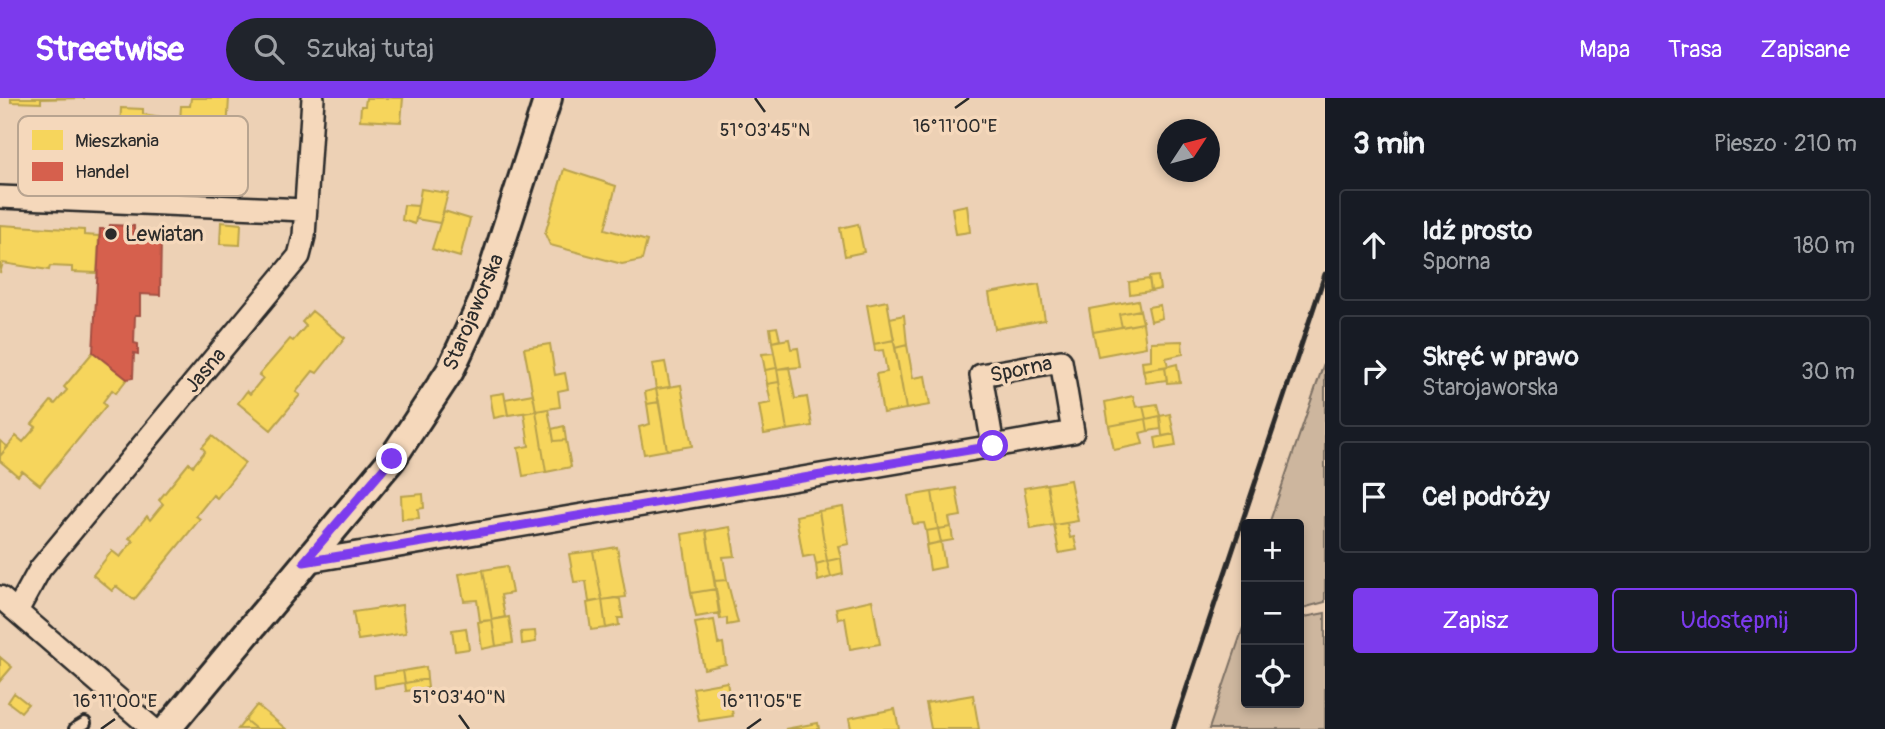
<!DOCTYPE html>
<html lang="pl">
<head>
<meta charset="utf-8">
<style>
	body { margin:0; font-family:Pangolin,sans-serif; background:#20242c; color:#f1f3f6 }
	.controls { position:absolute; right:21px; bottom:21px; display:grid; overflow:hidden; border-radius:7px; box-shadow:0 4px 10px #0003 }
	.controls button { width:63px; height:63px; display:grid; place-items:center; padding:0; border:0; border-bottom:2px solid #363941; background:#171b24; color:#f1f3f6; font:35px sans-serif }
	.compass { position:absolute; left:1157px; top:21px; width:63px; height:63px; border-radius:50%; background:#171b24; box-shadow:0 4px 10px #0003; rotate:54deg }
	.stop { position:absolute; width:21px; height:21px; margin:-16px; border:5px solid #7c3aed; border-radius:50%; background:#fff }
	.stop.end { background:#7c3aed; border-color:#fff; box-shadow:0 2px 7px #0008 }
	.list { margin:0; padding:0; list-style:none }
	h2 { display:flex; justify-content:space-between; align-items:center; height:91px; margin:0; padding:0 28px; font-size:30px }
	h2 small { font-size:23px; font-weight:400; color:#9ea1a6 }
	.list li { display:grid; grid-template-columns:46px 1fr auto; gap:21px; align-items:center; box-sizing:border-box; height:112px; margin:0 14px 14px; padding:0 14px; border:2px solid #363941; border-radius:7px }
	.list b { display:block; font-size:26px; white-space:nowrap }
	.list p { margin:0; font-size:23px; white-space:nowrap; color:#9ea1a6 }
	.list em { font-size:23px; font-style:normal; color:#9ea1a6 }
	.actions { display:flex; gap:14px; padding:21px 28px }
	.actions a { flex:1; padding:16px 0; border:2px solid #7c3aed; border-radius:7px; text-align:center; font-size:24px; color:#7c3aed }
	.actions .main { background:#7c3aed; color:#fff }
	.icon { flex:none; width:38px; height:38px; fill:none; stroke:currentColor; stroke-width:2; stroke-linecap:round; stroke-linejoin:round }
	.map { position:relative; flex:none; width:1325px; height:631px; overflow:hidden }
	header { display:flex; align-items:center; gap:42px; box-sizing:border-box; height:98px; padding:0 35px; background:#7c3aed; color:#fff }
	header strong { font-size:33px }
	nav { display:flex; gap:38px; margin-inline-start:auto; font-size:24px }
	.search { width:490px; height:63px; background:#20242c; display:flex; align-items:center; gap:18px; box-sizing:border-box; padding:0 24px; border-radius:38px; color:#9ea1a6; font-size:26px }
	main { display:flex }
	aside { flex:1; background:#171b24 }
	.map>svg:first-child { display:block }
	.green { fill:#cdb69e; stroke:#7c7064; stroke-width:2 }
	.homes { fill:#f6d55c; stroke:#b9a24d; stroke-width:2 }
	.shops { fill:#d6604d; stroke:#a35043; stroke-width:2 }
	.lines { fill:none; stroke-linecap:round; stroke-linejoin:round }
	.service-casing { stroke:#2b2b2b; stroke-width:16 }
	.minor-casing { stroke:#2b2b2b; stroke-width:26 }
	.tertiary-casing { stroke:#2b2b2b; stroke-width:32 }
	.service { stroke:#f5d8bb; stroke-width:10 }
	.minor { stroke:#f5d8bb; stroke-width:21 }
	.tertiary { stroke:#f5d8bb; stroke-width:26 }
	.rail { stroke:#2b2b2b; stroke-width:5 }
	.route { stroke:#7c3aed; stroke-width:9 }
	.ticks { fill:none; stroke:#2b2b2b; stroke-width:2.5 }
	.poi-dot { fill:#2b2b2b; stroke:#f5d8bb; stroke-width:2.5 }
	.labels { text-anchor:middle; stroke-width:7; stroke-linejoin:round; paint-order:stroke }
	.poi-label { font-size:21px; fill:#2b2b2b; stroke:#f5d8bb; text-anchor:start }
	.street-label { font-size:21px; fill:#2b2b2b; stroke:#f5d8bb }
	.key { fill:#f5d8bb; stroke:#b8a490; stroke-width:2 }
	.key-label { font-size:19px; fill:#2b2b2b }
	.ticks-label { font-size:18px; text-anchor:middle; fill:#2b2b2b; stroke:#f5d8bb; stroke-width:7; stroke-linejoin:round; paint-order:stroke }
</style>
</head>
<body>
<header>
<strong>Streetwise</strong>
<div class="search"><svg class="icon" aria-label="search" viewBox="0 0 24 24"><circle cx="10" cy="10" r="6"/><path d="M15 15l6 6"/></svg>Szukaj tutaj</div>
<nav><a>Mapa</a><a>Trasa</a><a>Zapisane</a></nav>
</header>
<main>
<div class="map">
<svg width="1325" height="631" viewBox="0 0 1325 631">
	<rect width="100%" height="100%" fill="#edd1b5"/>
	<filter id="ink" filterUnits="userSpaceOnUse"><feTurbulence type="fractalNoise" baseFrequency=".0143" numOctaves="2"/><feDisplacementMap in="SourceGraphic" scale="14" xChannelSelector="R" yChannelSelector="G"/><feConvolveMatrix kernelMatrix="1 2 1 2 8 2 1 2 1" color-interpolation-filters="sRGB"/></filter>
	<g filter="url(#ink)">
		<!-- green -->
		<path class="green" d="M1325 262V504L1299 511V426H1269Z
			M1325 515V631H1209L1243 530 1246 529V605H1299V520Z"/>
		<!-- homes -->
		<path class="homes" d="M11 0H85L41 1V5L11 4Z
			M191 0H229L227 34H204L203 40 179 39 181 8H190Z
			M366 0H403L401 24 360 22 361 8H365Z
			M121 10 143 11V16L180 22 178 60 119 57Z
			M564 71 616 88 605 131 647 143 642 162 622 166 550 147 545 136Z
			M421 91 448 95 440 125 416 121Z
			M404 107 418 108 415 126 402 122Z
			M967 107 970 134 956 136 952 110Z
			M444 113 470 121 460 159 432 151Z
			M221 124 241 126 240 147 220 146Z
			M858 126 864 154 845 158 840 130Z
			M0 127 84 132V137L99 138 97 175 72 174V169L50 168 49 172 3 165 0 175Z
			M1158 178 1160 191 1151 193 1149 179Z
			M1149 181 1151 193 1130 196 1129 184Z
			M1039 186 1045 222 995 231 989 195Z
			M1138 202 1140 212 1119 216 1122 229 1093 234 1089 211Z
			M887 203 894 242 874 246 867 207Z
			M1160 207 1162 220 1151 223 1148 209Z
			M1140 212 1143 225 1122 229 1119 216Z
			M312 213 345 240 317 275 313 273 296 294 300 297 271 332 238 305 247 293 250 296 263 280 259 277 290 241 293 243 306 228 302 224Z
			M904 217 907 247 895 250 890 220Z
			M1143 225 1146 249 1098 258 1093 234Z
			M777 229 780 242 772 244 770 230Z
			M789 241 791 251 798 250 801 269 777 271 772 244Z
			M894 242 906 311 883 315 876 276 887 274 883 252 875 253 874 246Z
			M1182 243 1183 256 1166 260 1168 268 1143 272 1142 263 1151 262V244Z
			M550 246 555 277 565 275 568 291 558 293 560 309 536 313 524 250Z
			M907 247 913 280 925 278 930 307 906 311 895 250Z
			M93 254 127 281 116 295 112 292 103 304 106 308 40 387 22 373 18 378 0 363V358L16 338 23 344 36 329 32 326 51 303 55 306 67 292 64 289Z
			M774 255 777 270 765 272 762 256Z
			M665 264 670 289 656 291 652 266Z
			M1177 266 1180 284 1167 285 1165 269Z
			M789 269 795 301 807 299 812 328 787 332 777 271Z
			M1165 269 1167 282 1146 285 1143 272Z
			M777 270 779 284 767 286 765 272Z
			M779 284 787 332 764 336 759 307 771 305 767 286Z
			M681 287 692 348 667 352 656 291Z
			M656 291 659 304 647 306 645 294Z
			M504 295 508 317 494 320 490 297Z
			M533 296 536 313 508 317 505 301Z
			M1133 298 1136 309 1143 308 1146 321 1109 328 1105 304Z
			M659 304 667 352 644 356 639 329 650 326 647 306Z
			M1157 306 1160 318 1146 321 1143 308Z
			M548 311 554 343 566 342 571 369 546 374 536 313Z
			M536 313 546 374 523 378 518 350 529 348 524 315Z
			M1170 316 1174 336 1162 338 1160 318Z
			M1160 318 1161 331 1148 333 1146 321Z
			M1146 321 1148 333 1140 335 1143 346 1114 352 1109 328Z
			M564 328 566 342 554 343 552 331Z
			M1174 336 1176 348 1157 351 1155 340Z
			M212 338 245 365 217 400 213 397 196 418 200 421 134 502 116 488 112 493 93 477 112 453 120 459 133 443 129 440 147 418 150 422 163 406 159 402 189 365 193 368 205 353 202 349Z
			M0 343 8 349 0 358Z
			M1070 382 1078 423 1054 427 1047 386Z
			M1047 386 1054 427 1031 431 1024 390Z
			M956 390 961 418 949 420 951 429 938 431 932 394Z
			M932 394 938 431 926 433 924 425 913 426 908 398Z
			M423 396 424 410 418 411 419 420 402 421 401 398Z
			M843 409 849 446 838 448 841 460 827 463 819 413Z
			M819 413 827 463 816 466 814 457 803 459 796 418Z
			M1067 425 1070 440 1074 439 1077 452 1059 455 1054 427Z
			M730 429 735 458 723 459 727 482 714 483 706 433Z
			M951 429 953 442 941 444 938 431Z
			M938 431 941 444 928 447 926 433Z
			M706 432 716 491 691 495 682 436Z
			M941 444 945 469 930 472 926 447Z
			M617 449 626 499 602 502 593 453Z
			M593 453 602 502 589 504 586 483 574 484 569 456Z
			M841 460 843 476 831 479 827 463Z
			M827 463 831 479 818 483 816 466Z
			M507 468 512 495 501 497 505 519 492 522 483 472Z
			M483 472 492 522 480 523 477 502 464 503 459 476Z
			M727 482 738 525 727 527V520L720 521 714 483Z
			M716 491 720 515 696 519 691 495Z
			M614 500 620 501 623 520H618L619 527 606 530 602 502Z
			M602 502 606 530 591 532 587 505Z
			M872 502 880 546 850 551 845 520 838 521 836 510Z
			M402 507 406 535 358 542 353 514Z
			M509 519 513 545 496 548 492 522Z
			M492 522 496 548 482 551 478 524Z
			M714 522 718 546 723 545 726 566 704 571 695 525Z
			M466 530 469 551 455 553 452 532Z
			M535 533 536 544 522 546 521 534Z
			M0 559 12 569 0 583Z
			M426 569 427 581 405 585 403 573Z
			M403 573 405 585 375 590 374 577Z
			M427 581 428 590 406 593 405 585Z
			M727 584 733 618 699 623 693 590Z
			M14 595 28 606 21 614 8 604Z
			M973 597 979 631H931L926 605Z
			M257 607 286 631H256L245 622Z
			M895 611 899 631H851L849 620Z
			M245 622 256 631H238Z
			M818 625 819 631H785Z"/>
		<!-- shops -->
		<path class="shops" d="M110 127 134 128V138L161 140 160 197 140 196V217H135L134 245 138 246V256L134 255 133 280 127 281 93 254 100 131H109Z"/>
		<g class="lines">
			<!-- service casing -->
			<g class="service-casing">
				<path id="service" d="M75 631 85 625"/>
			</g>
			<!-- minor casing -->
			<g class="minor-casing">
				<path id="minor" d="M0 99 305 112
					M304 464 993 348 1073 334 1061 263 981 277 993 348
					M0 499 153 631
					M17 513 40 471 299 158 304 138 313 0"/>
			</g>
			<!-- tertiary casing -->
			<g class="tertiary-casing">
				<path id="tertiary" d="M167 631 392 361 450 273 483 202 548 0"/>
			</g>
			<!-- service -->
			<use href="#service" class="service"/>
			<!-- minor -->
			<use href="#minor" class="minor"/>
			<!-- tertiary -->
			<use href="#tertiary" class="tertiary"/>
			<!-- rail -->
			<path class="rail" d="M1173 631 1325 176"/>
		</g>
	</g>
	<g class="lines" filter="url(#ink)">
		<!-- route -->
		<path class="route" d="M392 361 304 464 993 348"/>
	</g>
	<!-- ticks -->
	<path class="ticks" d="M755 0 765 14M955 10 969 0M459 617 469 631M101 631 115 621M747 631 761 621"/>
	<!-- markers -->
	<circle class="poi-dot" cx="111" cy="136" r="7"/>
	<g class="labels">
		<!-- poi labels -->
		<g class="poi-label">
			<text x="125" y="143">Lewiatan</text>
		</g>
		<!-- street labels -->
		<g class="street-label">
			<text transform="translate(473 214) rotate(-67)" y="7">Starojaworska</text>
			<text transform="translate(1021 271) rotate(-12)" y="7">Sporna</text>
			<text transform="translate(205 272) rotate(-50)" y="7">Jasna</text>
		</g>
	</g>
	<!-- legend -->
	<rect x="18" y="18" width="230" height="80" rx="10" class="key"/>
	<rect x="32" y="32" width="31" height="20" fill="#f6d55c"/>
	<rect x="32" y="64" width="31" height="19" fill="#d6604d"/>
	<g class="key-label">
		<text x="75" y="49">Mieszkania</text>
		<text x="75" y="80">Handel</text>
	</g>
	<g class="ticks-label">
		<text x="955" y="34">16°11'00"E</text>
		<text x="765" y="38">51°03'45"N</text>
		<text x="459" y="605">51°03'40"N</text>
		<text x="115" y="609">16°11'00"E</text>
		<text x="761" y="609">16°11'05"E</text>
	</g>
</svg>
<div class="controls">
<button>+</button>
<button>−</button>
<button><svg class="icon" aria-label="locate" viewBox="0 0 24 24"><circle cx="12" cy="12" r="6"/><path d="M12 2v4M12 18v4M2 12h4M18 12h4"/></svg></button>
</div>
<svg class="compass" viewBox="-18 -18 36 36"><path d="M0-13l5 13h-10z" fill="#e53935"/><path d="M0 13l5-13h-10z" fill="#9ea1a6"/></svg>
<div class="stop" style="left:993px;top:348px"></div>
<div class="stop end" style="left:392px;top:361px"></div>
</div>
<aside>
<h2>3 min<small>Pieszo · 210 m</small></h2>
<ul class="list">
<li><svg class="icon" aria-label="ahead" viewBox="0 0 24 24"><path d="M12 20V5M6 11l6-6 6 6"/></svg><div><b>Idź prosto</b><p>Sporna</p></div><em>180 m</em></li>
<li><svg class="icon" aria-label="right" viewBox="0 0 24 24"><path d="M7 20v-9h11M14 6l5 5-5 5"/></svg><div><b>Skręć w prawo</b><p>Starojaworska</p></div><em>30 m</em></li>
<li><svg class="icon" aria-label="arrive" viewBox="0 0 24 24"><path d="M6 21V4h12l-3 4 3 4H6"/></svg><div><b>Cel podróży</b></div></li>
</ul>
<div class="actions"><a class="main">Zapisz</a><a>Udostępnij</a></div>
</aside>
</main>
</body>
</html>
